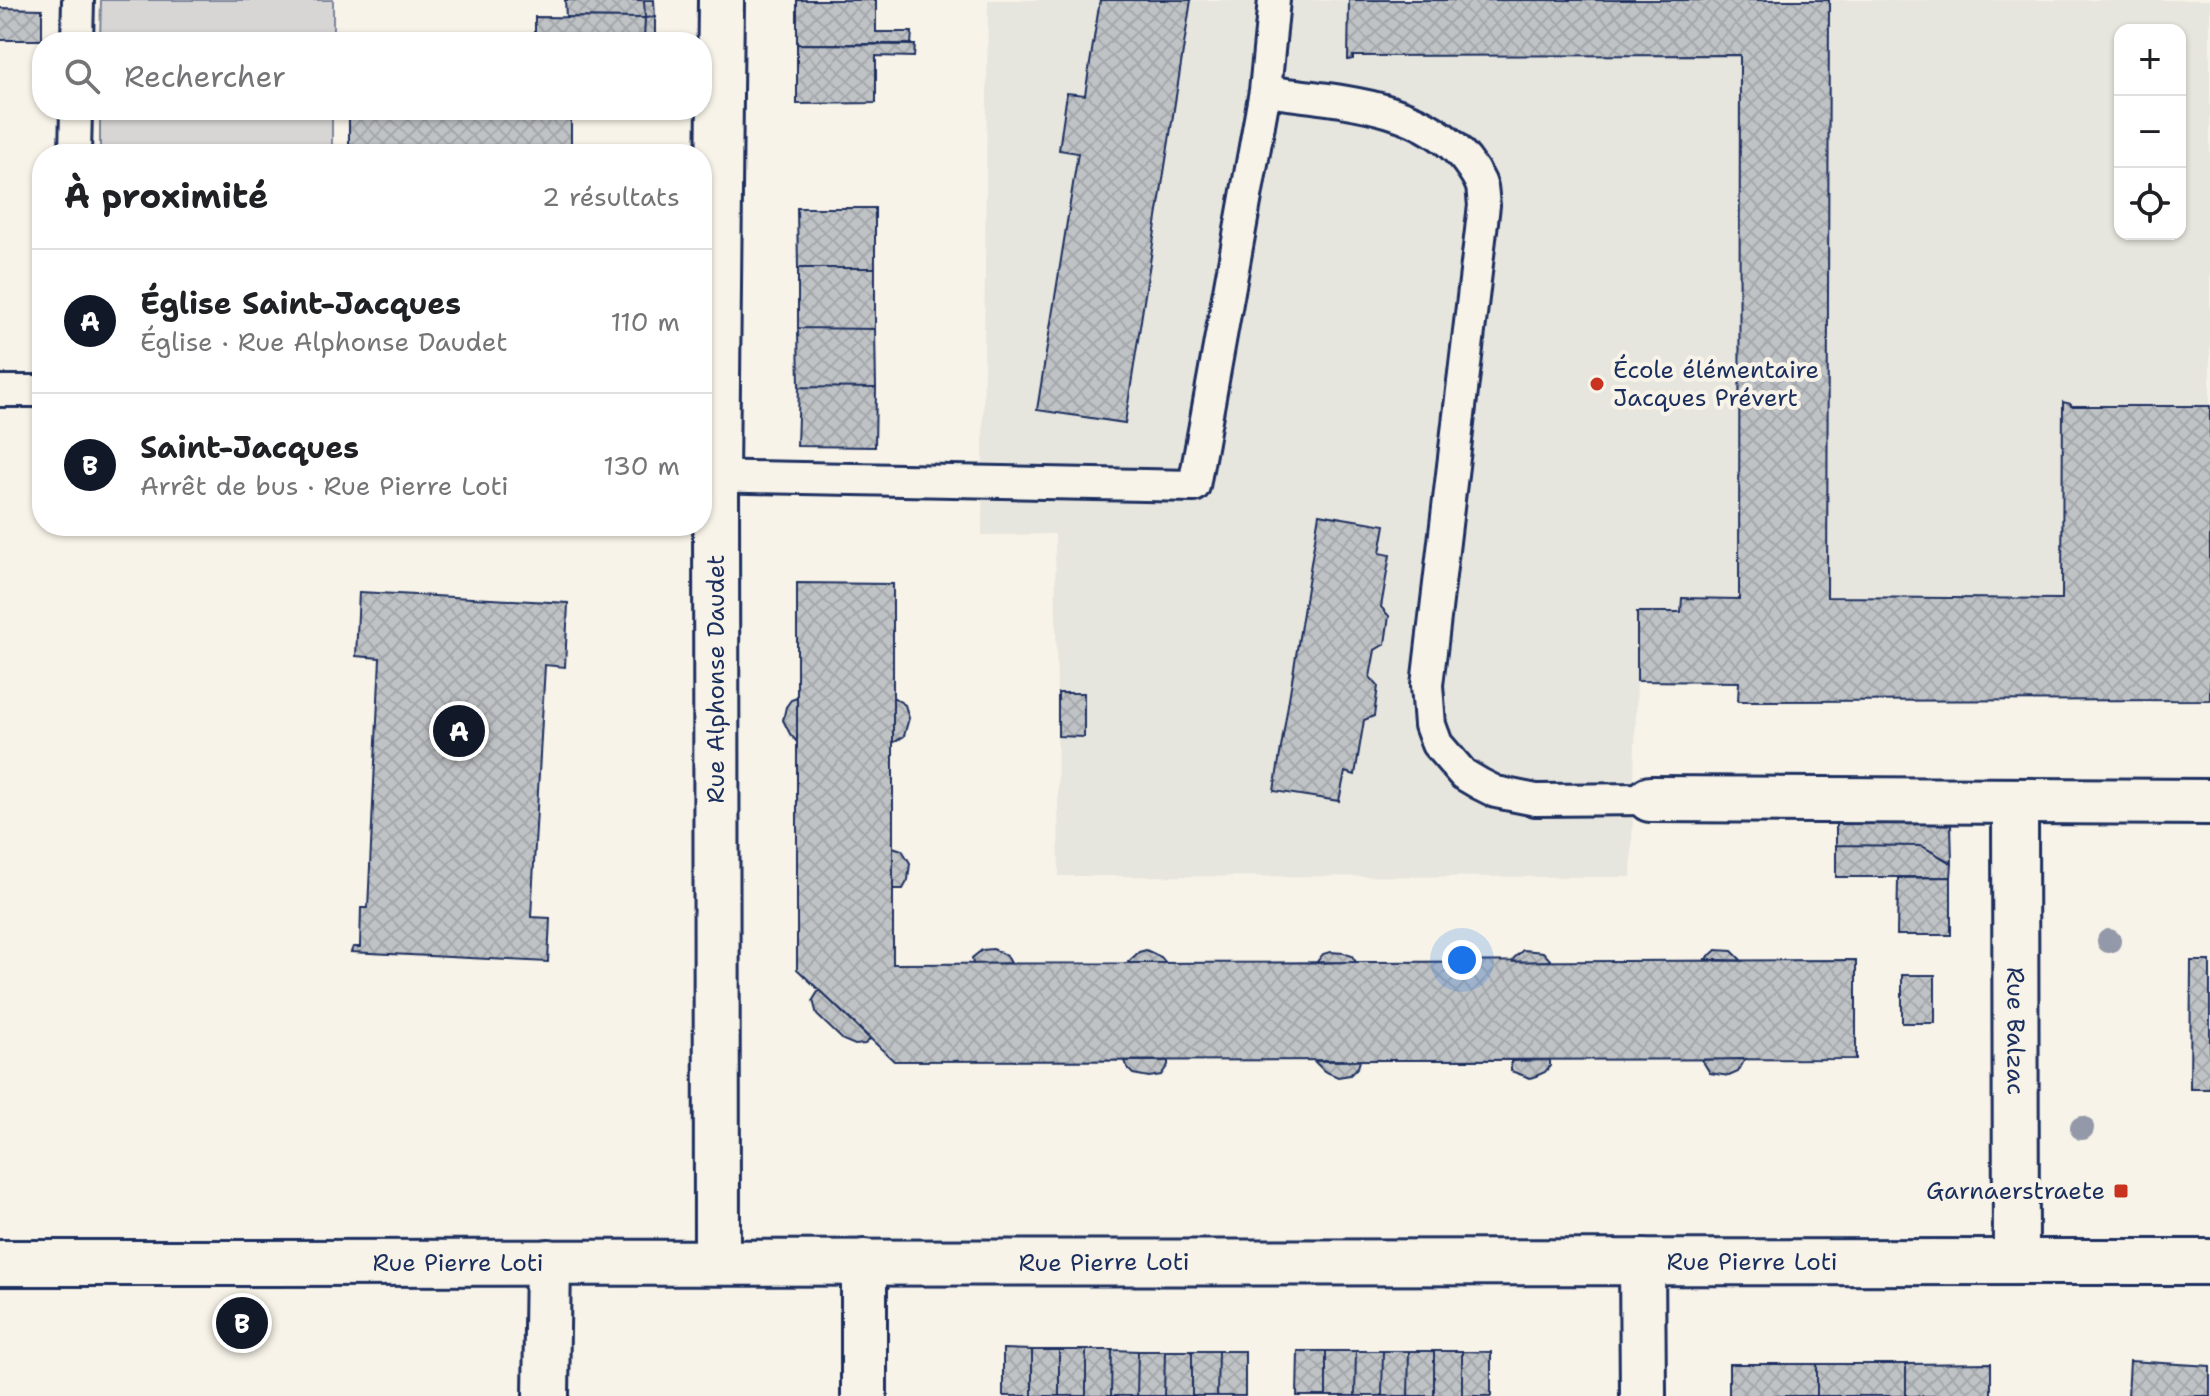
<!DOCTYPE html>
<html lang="fr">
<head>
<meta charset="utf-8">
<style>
	body { margin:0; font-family:"Shantell Sans",sans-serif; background:#f6f6f6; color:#202124 }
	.controls { position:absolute; right:24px; top:24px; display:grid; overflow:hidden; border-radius:16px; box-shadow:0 2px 6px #0004 }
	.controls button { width:72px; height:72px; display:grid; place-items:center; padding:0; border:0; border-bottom:2px solid #e0e0e0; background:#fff; color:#202124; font:40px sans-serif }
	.you { position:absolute; left:1462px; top:960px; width:28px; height:28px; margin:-20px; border:6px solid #fff; border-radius:50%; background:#1a73e8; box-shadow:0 0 0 12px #1a73e833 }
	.badge { display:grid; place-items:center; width:52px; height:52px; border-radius:50%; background:#111827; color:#fff; font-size:26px; font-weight:700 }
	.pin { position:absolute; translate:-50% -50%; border:4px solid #fff; box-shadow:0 2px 8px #0006 }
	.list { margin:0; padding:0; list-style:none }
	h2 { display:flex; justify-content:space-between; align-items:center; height:104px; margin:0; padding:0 32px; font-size:34px }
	h2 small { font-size:26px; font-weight:400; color:#757577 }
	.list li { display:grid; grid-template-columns:52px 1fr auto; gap:24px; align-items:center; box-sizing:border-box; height:144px; padding:0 32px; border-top:2px solid #e0e0e0 }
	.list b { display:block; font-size:30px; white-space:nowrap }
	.list p { margin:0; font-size:26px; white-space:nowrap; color:#757577 }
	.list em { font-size:26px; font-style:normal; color:#757577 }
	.icon { flex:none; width:44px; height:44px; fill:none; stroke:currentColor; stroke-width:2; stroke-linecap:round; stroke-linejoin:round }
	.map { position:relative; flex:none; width:2210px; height:1396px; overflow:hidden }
	.search { position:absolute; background:#fff; box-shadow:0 2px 6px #0004; left:32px; top:32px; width:680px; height:88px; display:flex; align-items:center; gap:20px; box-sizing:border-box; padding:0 28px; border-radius:32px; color:#757577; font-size:30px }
	.panel { position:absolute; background:#fff; box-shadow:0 2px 6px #0004; left:32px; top:144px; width:680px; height:392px; border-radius:32px }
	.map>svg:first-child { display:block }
	.built { fill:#e6e5de; fill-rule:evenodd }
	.green { fill:#d7d6d4; stroke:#798299; stroke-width:2 }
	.building { fill:url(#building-cross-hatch); stroke:#1b2f5e; stroke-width:2 }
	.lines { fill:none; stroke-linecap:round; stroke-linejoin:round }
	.service-casing { stroke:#1b2f5e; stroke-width:36 }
	.minor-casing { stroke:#1b2f5e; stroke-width:50 }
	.service { stroke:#f7f3e8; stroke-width:30 }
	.minor { stroke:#f7f3e8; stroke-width:44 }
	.tree { fill:#9399a9 }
	.poi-dot { fill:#c8321e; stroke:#f7f3e8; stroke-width:3 }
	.labels { text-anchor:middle; stroke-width:8; stroke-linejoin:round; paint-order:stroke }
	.poi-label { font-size:24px; fill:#1b2f5e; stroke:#f7f3e8; text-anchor:start }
	.street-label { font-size:24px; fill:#1b2f5e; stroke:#f7f3e8 }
</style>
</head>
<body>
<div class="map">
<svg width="2210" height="1396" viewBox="0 0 2210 1396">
	<defs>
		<pattern id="building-cross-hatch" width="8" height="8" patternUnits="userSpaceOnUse" patternTransform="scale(2)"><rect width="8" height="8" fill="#c0c3c5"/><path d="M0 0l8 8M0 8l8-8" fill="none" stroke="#a4a8ac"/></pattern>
	</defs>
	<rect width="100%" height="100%" fill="#f7f3e8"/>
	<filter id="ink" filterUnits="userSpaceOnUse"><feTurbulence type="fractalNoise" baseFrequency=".0125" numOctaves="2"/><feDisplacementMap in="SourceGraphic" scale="16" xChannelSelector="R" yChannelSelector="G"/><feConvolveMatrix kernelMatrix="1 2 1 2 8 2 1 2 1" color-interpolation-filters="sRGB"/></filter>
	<g filter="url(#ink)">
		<!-- built -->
		<path class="built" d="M988 0H2210V700L1739 701 1738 682 1637 681 1631 877 1059 876 1055 534 982 535ZM2120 30H2180V234H2120Z"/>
		<!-- green -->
		<path class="green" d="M101 0H333V42H100Z
			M100 110H332V154H100Z"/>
		<!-- building -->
		<path class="building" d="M565 0H644L645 18 566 17Z
			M644 0H654L655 17 645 18Z
			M797 0H876V32H912L911 44H797Z
			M1100 0H1191L1125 423 1037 410 1078 153 1059 150 1067 93 1085 95Z
			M1349 0H1829L1827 597 2062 599 2063 402 2071 404V406H2210V700L1738 701 1739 682 1637 681V612H1681L1682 598 1739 599 1740 55 1353 56V59L1348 60Z
			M0 8 42 9V40H0Z
			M535 17 645 18 644 39H655V42H535Z
			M655 17V39H644L645 18Z
			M360 36H398V42H360Z
			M797 44 915 45 914 57 876 56V103L797 104Z
			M349 110H571V154H349Z
			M797 208H875V268H798Z
			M798 268H875V329L798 328Z
			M798 328 875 329 876 388 799 387Z
			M799 387 876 388 875 447 797 446Z
			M1319 514 1385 525 1380 553 1390 555 1381 607 1389 616 1385 644 1375 650 1370 677 1378 686 1374 716 1364 720 1355 775 1345 772 1339 801 1274 791Z
			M797 583 893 584V964L1856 960V1059L894 1061 797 969Z
			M359 592 568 603 565 667 545 665 531 917 550 918 548 962 351 952 353 947H360L361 908H368L380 658 356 656Z
			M1058 693H1084V737L1058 736Z
			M893 697 905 705 909 718 904 736 893 743Z
			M797 698V742L790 734 783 720 786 707 791 700Z
			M1836 824H1951L1952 863 1922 846 1836 845Z
			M1836 845 1922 846 1952 864 1951 877H1836Z
			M893 847 902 850 910 863 908 880 903 889H893Z
			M1951 877V935H1897L1898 878Z
			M993 949 1007 956 1011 963 973 964 972 958 982 950Z
			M1146 950 1161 957 1166 963H1127L1139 952Z
			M1523 950 1543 952 1551 961 1513 962 1514 958Z
			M1716 950 1732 951 1742 961 1705 960Z
			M1330 952 1344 953 1352 956 1356 962 1316 963 1323 954Z
			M2191 961H2210V1089H2190Z
			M1902 975H1935V1023H1902Z
			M819 990 870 1039 865 1044 855 1045 843 1040 817 1015 813 1000Z
			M1745 1059 1738 1072 1729 1076 1710 1073 1702 1060Z
			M1550 1060V1066L1545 1072 1536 1076 1530 1078 1511 1071V1061Z
			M1125 1061H1168V1065L1161 1075 1149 1077 1133 1074 1128 1069Z
			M1314 1061H1360L1358 1067 1350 1075 1338 1077 1324 1071Z
			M1003 1349 1032 1350V1396H1003Z
			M1032 1350H1059V1396H1032Z
			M1059 1350H1086V1396H1059Z
			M1086 1350H1112L1111 1396H1086Z
			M1112 1350 1138 1351 1137 1396H1111Z
			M1138 1351H1165L1164 1396H1137Z
			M1165 1351H1192V1396H1164Z
			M1192 1351H1218L1217 1396H1192Z
			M1218 1351H1245V1396H1217Z
			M1298 1351H1326V1396H1297Z
			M1326 1351H1356L1355 1396H1326Z
			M1356 1351H1383L1382 1396H1355Z
			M1383 1351H1409L1408 1396H1382Z
			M1409 1351H1434V1396H1408Z
			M1434 1351H1462V1396H1434Z
			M1462 1351 1491 1352V1396H1462Z
			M2130 1361 2210 1366V1396H2128Z
			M1991 1363V1396H1906V1364Z
			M1729 1364H1817V1396H1729Z
			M1817 1364H1906V1396H1817Z"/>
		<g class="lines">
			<!-- service casing -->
			<g class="service-casing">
				<path id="service" d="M77 42 78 0
					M1265 91C1333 101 1420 102 1466 160 1472 168 1479 177 1482 187 1483 192 1483 199 1484 205L1427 685 1430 725 1437 744 1463 774 1480 784 1496 792 1536 800 1650 799
					M75 154 76 110
					M0 391H42
					M702 476 1194 486 1265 91 1274 0"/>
			</g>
			<!-- minor casing -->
			<g class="minor-casing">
				<g id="minor">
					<path d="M1650 799 2210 802"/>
					<path id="s1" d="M2015 801 2016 1262"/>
					<path d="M717 1262 716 477 721 0"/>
					<path d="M1642 1262 1643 1396"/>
					<path id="s2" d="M0 1263 2210 1262"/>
					<path d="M546 1396 548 1262"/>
					<path d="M864 1396V1262"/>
				</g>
			</g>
			<!-- service -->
			<use href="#service" class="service"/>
			<!-- minor -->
			<use href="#minor" class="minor"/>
		</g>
		<!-- trees -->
		<g class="tree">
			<circle cx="2109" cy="941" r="12"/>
			<circle cx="2082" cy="1128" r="12"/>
		</g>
	</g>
	<!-- markers -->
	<g class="poi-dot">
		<circle cx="1597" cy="384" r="8"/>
		<rect x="2113" y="1183" width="16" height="16" rx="4"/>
	</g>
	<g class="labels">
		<!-- poi labels -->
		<g class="poi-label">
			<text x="1613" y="378">École élémentaire<tspan x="1613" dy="28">Jacques Prévert</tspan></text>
			<text x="2105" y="1199" text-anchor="end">Garnaerstraete</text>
		</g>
		<!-- street labels -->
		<g class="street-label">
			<text transform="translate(716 679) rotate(-90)" y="8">Rue Alphonse Daudet</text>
			<text dy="8" stroke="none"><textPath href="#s1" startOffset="230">Rue Balzac</textPath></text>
			<text dy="8" stroke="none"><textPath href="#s2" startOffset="1104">Rue Pierre Loti</textPath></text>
			<text dy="8" stroke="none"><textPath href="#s2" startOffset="1752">Rue Pierre Loti</textPath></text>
			<text dy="8" stroke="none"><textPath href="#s2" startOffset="458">Rue Pierre Loti</textPath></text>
		</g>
	</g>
</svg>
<div class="controls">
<button>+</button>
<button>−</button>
<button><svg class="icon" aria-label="locate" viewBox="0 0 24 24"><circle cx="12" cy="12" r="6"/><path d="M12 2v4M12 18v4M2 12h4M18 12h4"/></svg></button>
</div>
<div class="you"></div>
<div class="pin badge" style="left:459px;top:731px">A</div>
<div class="pin badge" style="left:242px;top:1323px">B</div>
<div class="search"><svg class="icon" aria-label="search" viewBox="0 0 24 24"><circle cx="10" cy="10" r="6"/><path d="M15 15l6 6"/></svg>Rechercher</div>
<section class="panel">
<h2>À proximité<small>2 résultats</small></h2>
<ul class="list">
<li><span class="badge">A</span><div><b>Église Saint-Jacques</b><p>Église · Rue Alphonse Daudet</p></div><em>110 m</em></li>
<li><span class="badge">B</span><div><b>Saint-Jacques</b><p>Arrêt de bus · Rue Pierre Loti</p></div><em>130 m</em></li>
</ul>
</section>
</div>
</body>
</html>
